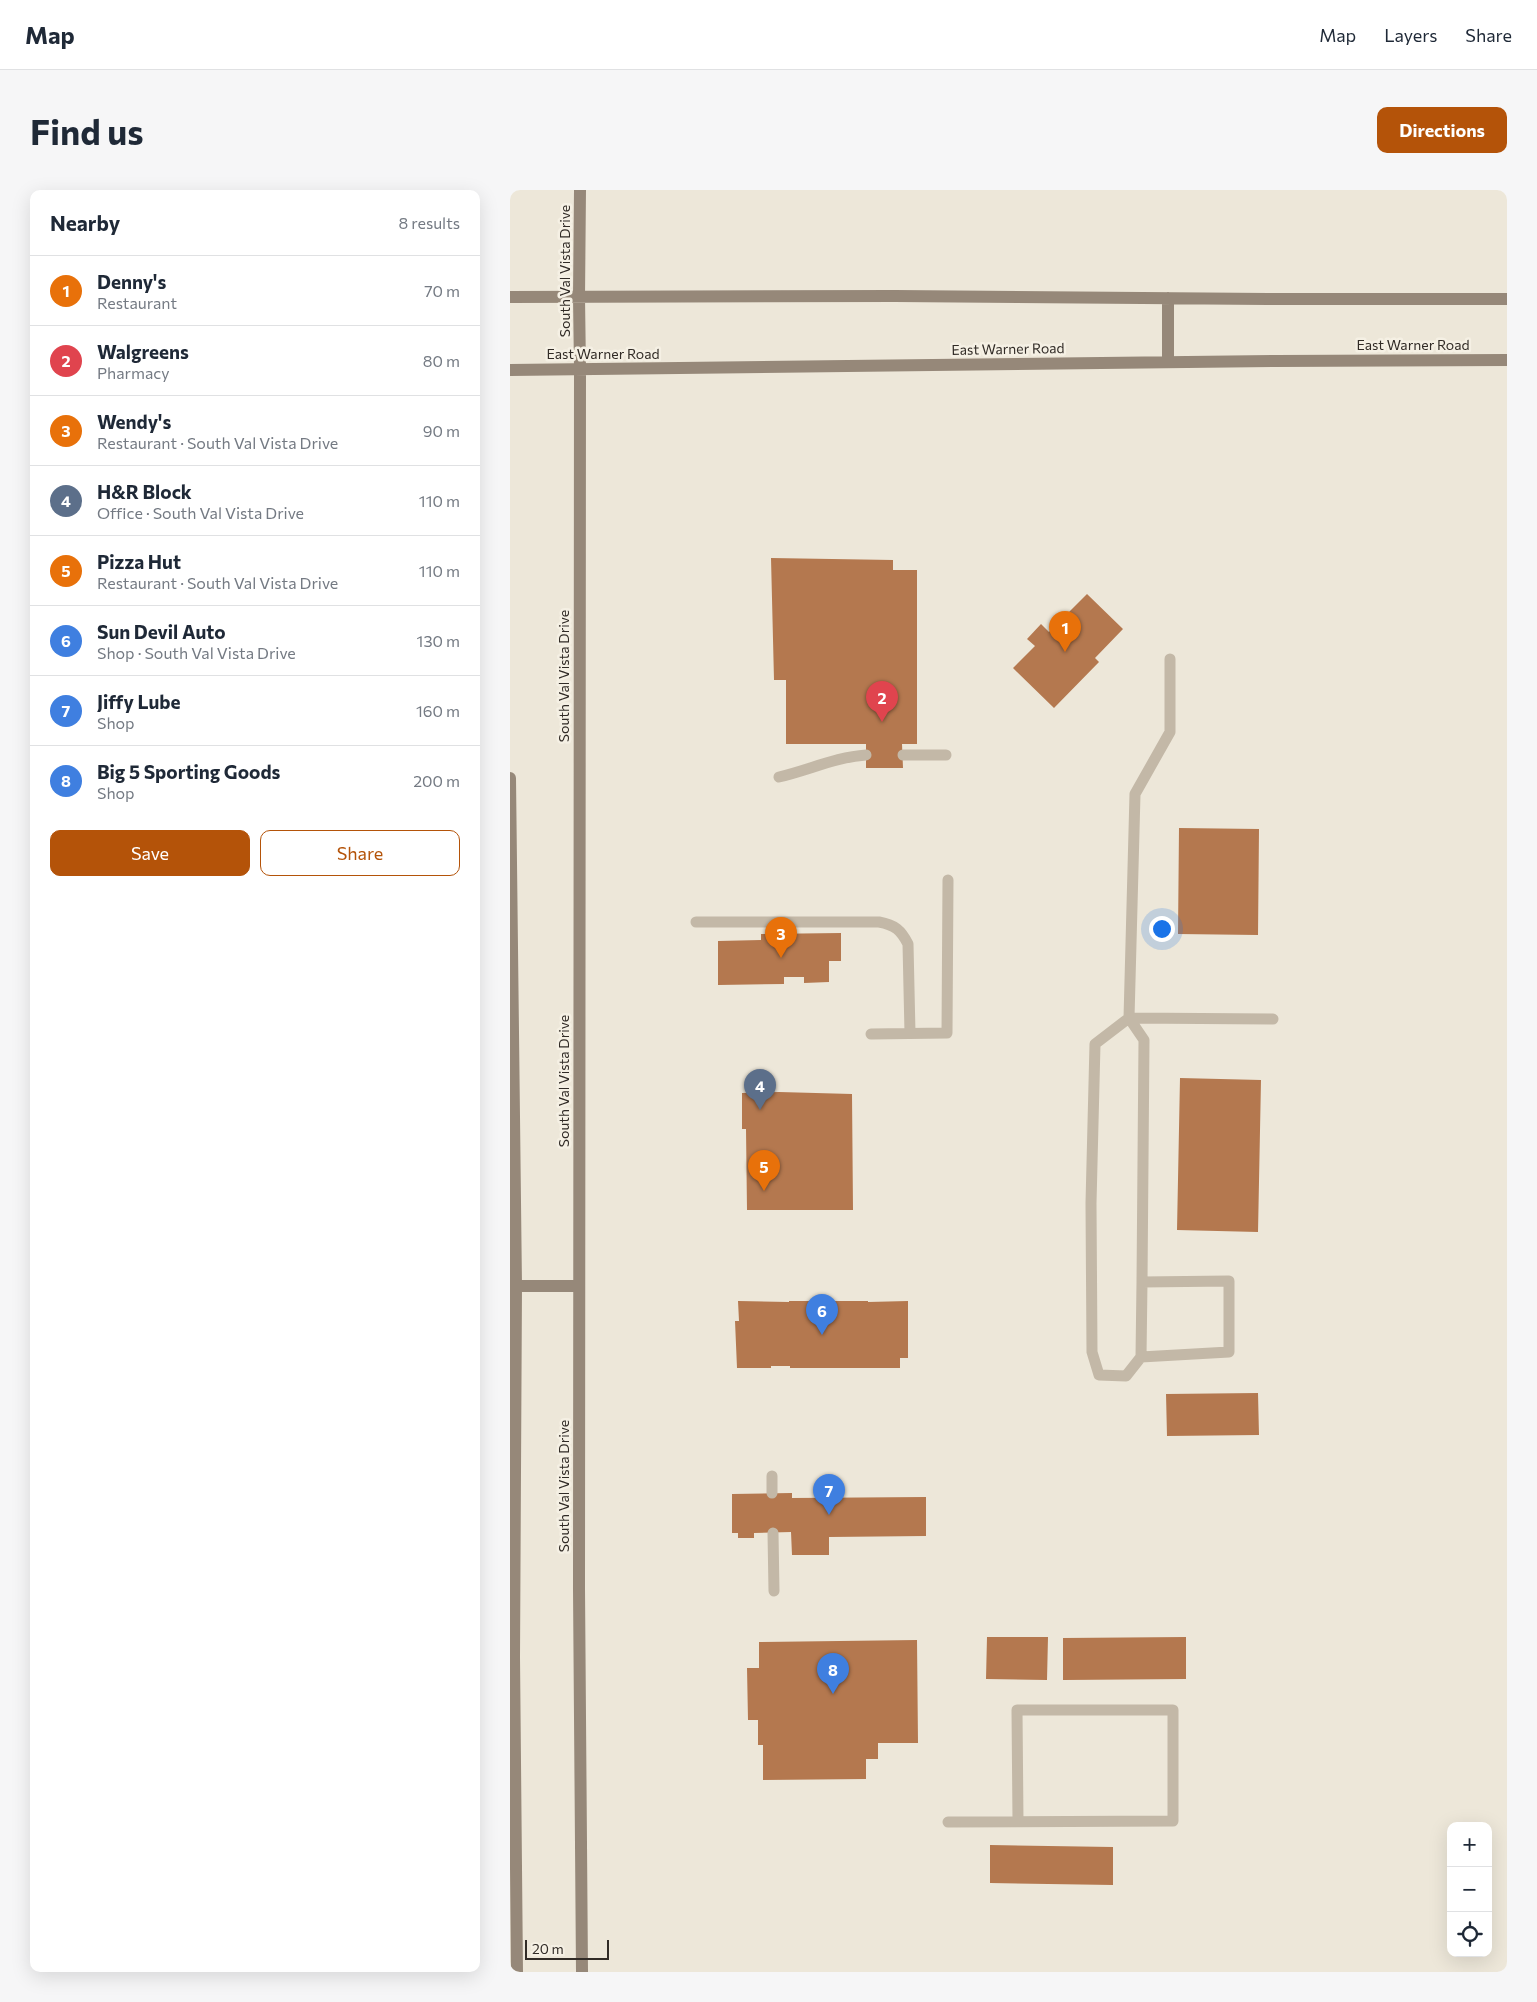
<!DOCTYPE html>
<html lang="en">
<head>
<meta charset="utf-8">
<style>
	body { margin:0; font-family:Commissioner,sans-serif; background:#f6f6f7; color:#1f2937 }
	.controls { position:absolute; right:15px; bottom:15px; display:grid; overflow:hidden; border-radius:10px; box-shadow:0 5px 20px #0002 }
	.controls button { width:45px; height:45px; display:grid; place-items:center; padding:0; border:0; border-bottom:1px solid #e0e1e3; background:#fff; color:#1f2937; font:25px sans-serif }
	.scale { position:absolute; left:15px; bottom:12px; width:84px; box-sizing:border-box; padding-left:5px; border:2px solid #312b26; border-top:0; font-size:14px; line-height:18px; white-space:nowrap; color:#312b26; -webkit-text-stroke:4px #f5f0e4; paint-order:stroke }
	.you { position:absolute; left:651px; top:738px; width:18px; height:18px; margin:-12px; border:4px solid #fff; border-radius:50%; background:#1a73e8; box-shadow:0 0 0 8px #1a73e833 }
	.badge { display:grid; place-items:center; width:32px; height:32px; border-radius:50%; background:#b45309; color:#fff; font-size:16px; font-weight:700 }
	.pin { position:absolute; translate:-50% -41px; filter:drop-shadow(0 1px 2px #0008) }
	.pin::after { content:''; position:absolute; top:26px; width:18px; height:15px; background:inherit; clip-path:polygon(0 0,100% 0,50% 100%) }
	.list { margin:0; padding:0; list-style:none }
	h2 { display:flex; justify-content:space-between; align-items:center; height:65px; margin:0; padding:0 20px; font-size:21px }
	h2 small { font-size:16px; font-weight:400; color:#747a83 }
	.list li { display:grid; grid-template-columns:32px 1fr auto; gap:15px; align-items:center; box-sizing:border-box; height:70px; padding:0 20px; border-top:1px solid #e0e1e3 }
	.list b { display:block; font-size:19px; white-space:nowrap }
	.list p { margin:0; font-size:16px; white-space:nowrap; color:#747a83 }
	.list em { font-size:16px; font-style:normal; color:#747a83 }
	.actions { display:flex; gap:10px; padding:15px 20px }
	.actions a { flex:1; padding:11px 0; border:1px solid #b45309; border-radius:10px; text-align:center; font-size:18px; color:#b45309 }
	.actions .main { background:#b45309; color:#fff }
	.icon { flex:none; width:28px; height:28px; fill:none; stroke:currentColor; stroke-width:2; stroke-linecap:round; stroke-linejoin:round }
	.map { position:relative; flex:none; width:997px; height:1782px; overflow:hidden; border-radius:10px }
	header { display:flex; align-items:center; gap:30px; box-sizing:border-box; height:70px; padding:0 25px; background:#fff; border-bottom:1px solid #e0e1e3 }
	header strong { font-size:24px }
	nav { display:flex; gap:28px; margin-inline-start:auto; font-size:18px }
	.intro { display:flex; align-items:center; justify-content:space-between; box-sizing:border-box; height:120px; padding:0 30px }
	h1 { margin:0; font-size:35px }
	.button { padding:12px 22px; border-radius:10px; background:#b45309; color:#fff; font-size:18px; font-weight:700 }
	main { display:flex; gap:30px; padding:0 30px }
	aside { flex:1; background:#fff; border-radius:10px; box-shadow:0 5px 20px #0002 }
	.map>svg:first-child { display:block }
	.building { fill:#b4784f }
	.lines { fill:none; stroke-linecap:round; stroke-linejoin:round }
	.lane { stroke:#c3b8a7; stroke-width:11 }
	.secondary { stroke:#968879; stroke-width:12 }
	.labels { text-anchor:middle; stroke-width:5; stroke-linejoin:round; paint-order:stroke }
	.street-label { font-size:14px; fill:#312b26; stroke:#f5f0e4 }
</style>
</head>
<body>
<header>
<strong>Map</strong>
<nav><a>Map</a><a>Layers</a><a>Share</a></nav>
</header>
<div class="intro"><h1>Find us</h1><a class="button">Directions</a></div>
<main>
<aside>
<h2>Nearby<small>8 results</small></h2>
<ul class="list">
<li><span class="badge" style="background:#e8710a">1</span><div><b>Denny's</b><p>Restaurant</p></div><em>70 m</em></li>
<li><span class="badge" style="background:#e0444e">2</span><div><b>Walgreens</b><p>Pharmacy</p></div><em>80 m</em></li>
<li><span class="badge" style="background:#e8710a">3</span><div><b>Wendy's</b><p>Restaurant · South Val Vista Drive</p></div><em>90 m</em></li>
<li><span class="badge" style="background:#5c6f8a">4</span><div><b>H&amp;R Block</b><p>Office · South Val Vista Drive</p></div><em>110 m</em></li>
<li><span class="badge" style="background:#e8710a">5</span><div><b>Pizza Hut</b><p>Restaurant · South Val Vista Drive</p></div><em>110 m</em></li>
<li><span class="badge" style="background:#3f7fe0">6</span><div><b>Sun Devil Auto</b><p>Shop · South Val Vista Drive</p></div><em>130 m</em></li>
<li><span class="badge" style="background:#3f7fe0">7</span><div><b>Jiffy Lube</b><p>Shop</p></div><em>160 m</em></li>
<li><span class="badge" style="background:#3f7fe0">8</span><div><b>Big 5 Sporting Goods</b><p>Shop</p></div><em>200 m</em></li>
</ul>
<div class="actions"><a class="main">Save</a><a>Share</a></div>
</aside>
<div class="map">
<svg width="997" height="1782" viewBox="0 0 997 1782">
	<rect width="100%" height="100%" fill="#ede7d9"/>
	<!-- building -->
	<path class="building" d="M261 368 383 370V380H407V554H392L393 578H356V554H276V490H264Z
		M577 404 613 439 585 468 589 472 544 518 503 478 525 456 517 449 531 434 539 442Z
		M669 638 749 639 748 745 668 744Z
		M331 743V771H319V792L294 793V787H274V794L208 795V751L251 750V744Z
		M670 888 751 890 748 1042 667 1040Z
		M269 902 342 904 343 1020H237L236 939H232V903Z
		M228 1111 279 1112V1111H358V1112L398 1111V1168H390V1178H280V1176H261V1178H227L225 1131H229Z
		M748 1203 749 1245 657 1246 656 1204Z
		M282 1303V1308L416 1307V1346L319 1347V1365H282L281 1342 244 1343V1348H228V1343H222V1304Z
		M477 1447H538L537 1490 476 1489Z
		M676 1447V1489L553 1490V1448Z
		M407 1450 408 1553H368V1569H356V1589L253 1590V1555H248V1530H238L237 1478H249V1452Z
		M480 1655 603 1657V1695L480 1693Z"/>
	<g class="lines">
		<!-- lane -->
		<path class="lane" d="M660 469V542L625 604 619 828 763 829
			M393 565H436
			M269 587C299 580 326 567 356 565
			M186 732H369C385 735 391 740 398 754L400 843
			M619 828 634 850 632 1092 719 1091V1162L631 1167 616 1186 589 1185 582 1162 581 1013 585 854Z
			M361 844 437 843 438 690
			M631 1167 632 1092
			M262 1286V1303
			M263 1343 264 1401
			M438 1632 663 1631V1520H507L508 1631"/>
		<!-- secondary -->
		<path class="secondary" d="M70 0 69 107 70 179 69 1399 72 1782
			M0 107 385 106 758 109H997
			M658 108V172
			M0 180 766 171 997 170
			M0 588 6 1096 4 1467 7 1782
			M6 1096H69"/>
	</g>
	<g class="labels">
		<!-- street labels -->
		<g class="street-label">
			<text transform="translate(55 81) rotate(-90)" y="5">South Val Vista Drive</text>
			<text x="903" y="160">East Warner Road</text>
			<text transform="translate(498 159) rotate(-1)" y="5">East Warner Road</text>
			<text x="93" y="169">East Warner Road</text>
			<text transform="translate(54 486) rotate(-90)" y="5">South Val Vista Drive</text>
			<text transform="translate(54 891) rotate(-90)" y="5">South Val Vista Drive</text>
			<text transform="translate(54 1296) rotate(-90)" y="5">South Val Vista Drive</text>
		</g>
	</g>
</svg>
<div class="controls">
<button>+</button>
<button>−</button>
<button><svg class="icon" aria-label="locate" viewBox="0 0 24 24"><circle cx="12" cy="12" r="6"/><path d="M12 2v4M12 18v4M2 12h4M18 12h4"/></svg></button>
</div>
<div class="scale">20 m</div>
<div class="you"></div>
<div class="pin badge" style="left:555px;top:462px;background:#e8710a">1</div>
<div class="pin badge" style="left:372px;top:532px;background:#e0444e">2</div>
<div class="pin badge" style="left:271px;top:768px;background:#e8710a">3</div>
<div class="pin badge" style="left:250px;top:920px;background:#5c6f8a">4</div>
<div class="pin badge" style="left:254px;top:1001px;background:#e8710a">5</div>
<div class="pin badge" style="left:312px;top:1145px;background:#3f7fe0">6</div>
<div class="pin badge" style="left:319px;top:1325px;background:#3f7fe0">7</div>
<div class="pin badge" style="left:323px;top:1504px;background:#3f7fe0">8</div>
</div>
</main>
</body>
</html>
